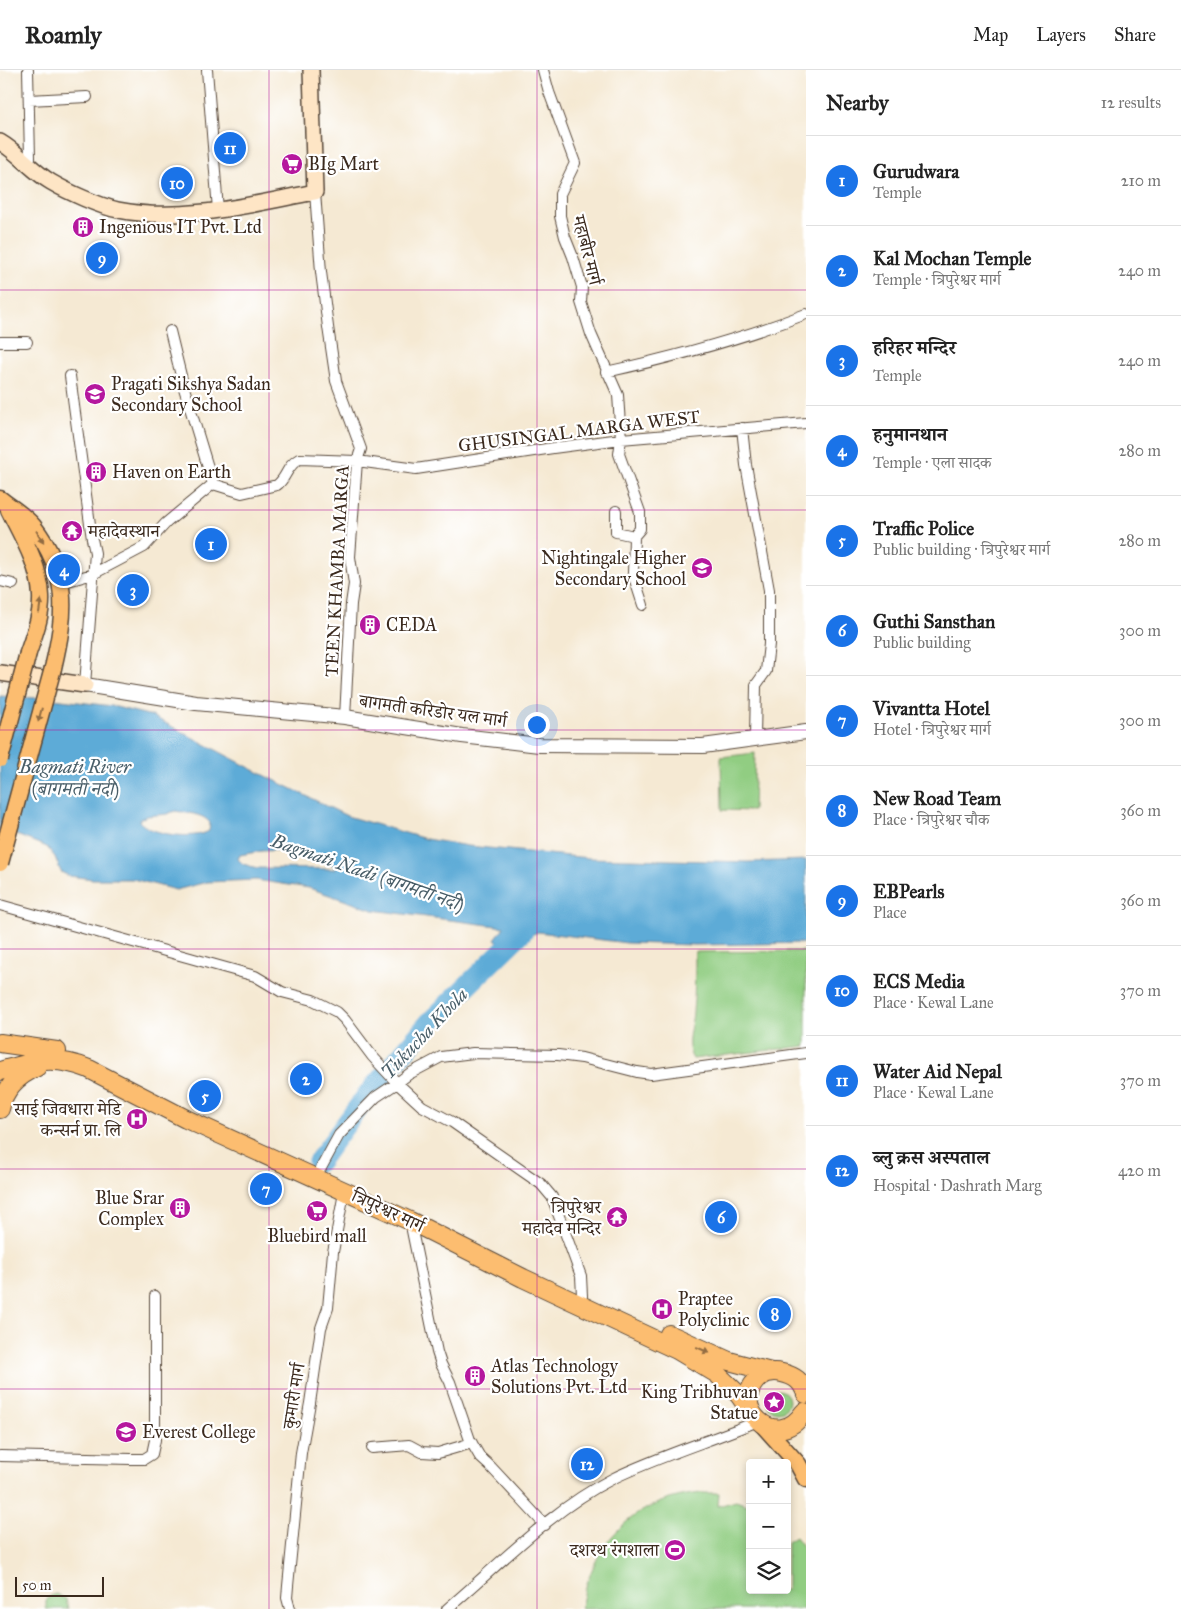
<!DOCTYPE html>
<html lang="en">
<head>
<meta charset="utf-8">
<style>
	body { margin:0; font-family:"IM FELL Great Primer","Noto Serif Devanagari",serif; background:#f2f2f2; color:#222 }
	.controls { position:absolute; right:15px; bottom:15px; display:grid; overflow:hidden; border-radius:5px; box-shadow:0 2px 8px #0003 }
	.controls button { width:45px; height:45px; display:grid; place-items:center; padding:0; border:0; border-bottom:1px solid #e0e0e0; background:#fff; color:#222; font:25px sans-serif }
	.scale { position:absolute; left:15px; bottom:12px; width:89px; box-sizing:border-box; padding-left:5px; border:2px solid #3b2a1e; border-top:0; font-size:14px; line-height:18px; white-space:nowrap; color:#3b2a1e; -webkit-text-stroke:4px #fff; paint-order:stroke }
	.you { position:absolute; left:536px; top:654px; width:18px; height:18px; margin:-12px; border:4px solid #fff; border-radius:50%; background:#1a73e8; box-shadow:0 0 0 8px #1a73e833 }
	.badge { display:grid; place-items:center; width:32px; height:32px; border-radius:50%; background:#1a73e8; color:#fff; font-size:16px; font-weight:700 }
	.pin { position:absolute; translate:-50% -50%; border:2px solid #fff; box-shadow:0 1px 5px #0006 }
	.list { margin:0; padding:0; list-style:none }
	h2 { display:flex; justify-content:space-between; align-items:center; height:65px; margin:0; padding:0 20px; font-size:21px }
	h2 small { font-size:16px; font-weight:400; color:#767676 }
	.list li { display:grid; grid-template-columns:32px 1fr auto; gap:15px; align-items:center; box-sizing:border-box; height:90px; padding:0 20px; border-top:1px solid #e0e0e0 }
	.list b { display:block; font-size:19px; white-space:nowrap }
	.list p { margin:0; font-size:16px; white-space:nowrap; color:#767676 }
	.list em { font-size:16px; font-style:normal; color:#767676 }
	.icon { flex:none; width:28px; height:28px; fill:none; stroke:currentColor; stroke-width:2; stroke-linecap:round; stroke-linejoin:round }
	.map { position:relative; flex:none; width:806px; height:1539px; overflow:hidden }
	header { display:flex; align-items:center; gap:30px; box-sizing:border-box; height:70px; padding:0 25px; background:#fff; border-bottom:1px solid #e0e0e0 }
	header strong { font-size:24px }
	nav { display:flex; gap:28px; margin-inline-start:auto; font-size:18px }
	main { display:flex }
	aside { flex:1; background:#fff }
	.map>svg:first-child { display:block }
	.green { fill:#91cd82; stroke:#667c50 }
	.water { fill:#5dabd7; stroke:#4c6a7a; fill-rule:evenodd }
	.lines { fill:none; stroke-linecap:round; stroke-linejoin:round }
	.river { stroke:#5dabd7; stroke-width:21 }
	.minor-casing { stroke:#574739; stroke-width:12 }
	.tertiary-casing { stroke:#574739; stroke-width:16 }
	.secondary-casing { stroke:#574739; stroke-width:18 }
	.primary-casing { stroke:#574739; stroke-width:19 }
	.trunk-casing { stroke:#574739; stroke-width:20 }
	.minor { stroke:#fff; stroke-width:10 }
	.tertiary { stroke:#fff; stroke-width:14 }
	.secondary { stroke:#fee5c5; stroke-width:15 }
	.primary { stroke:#fcbd6f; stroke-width:16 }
	.trunk { stroke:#fcbd6f; stroke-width:18 }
	.primary-bridge-casing { stroke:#574739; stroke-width:19; stroke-linecap:butt }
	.primary-bridge { stroke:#fcbd6f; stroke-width:16 }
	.oneway { fill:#926c42 }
	.grid { fill:none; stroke:#b5179e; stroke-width:1; stroke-opacity:0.55 }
	.labels { text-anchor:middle; stroke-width:4.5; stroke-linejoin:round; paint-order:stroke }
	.poi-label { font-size:18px; fill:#3b2a1e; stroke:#fff; text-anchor:start }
	.street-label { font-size:18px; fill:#3b2a1e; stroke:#fff }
	.water-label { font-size:19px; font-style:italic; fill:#495e68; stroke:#fff }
</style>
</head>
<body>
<header>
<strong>Roamly</strong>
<nav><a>Map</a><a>Layers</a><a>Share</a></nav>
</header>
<main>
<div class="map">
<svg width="806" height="1539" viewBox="0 0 806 1539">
	<rect width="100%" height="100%" fill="#fff"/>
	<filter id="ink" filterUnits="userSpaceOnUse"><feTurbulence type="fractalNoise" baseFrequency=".02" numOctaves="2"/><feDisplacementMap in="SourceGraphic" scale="10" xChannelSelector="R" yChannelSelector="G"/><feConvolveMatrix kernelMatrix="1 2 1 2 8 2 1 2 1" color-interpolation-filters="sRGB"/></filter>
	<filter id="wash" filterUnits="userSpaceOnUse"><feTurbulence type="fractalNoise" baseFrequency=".0096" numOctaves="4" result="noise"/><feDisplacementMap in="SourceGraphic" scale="20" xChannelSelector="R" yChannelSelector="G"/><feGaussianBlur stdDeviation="1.12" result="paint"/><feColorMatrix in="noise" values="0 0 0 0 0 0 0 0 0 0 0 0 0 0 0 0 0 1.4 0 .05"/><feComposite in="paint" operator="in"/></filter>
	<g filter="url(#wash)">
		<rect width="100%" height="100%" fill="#f5e9d3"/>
		<!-- green -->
		<path class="green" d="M755 683 753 741 722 740 721 687Z
			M806 881V976L693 989C684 975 692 957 693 942 695 922 695 902 695 882Z
			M767 1331a11 11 0 1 1 22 0a11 11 0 1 1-22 0Z
			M702 1423H719L718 1436 736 1431 750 1436V1520H787V1472L795 1467 806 1481V1539H581C592 1472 633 1429 702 1423Z
			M56 1524 66 1529 68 1539H46V1530L52 1525Z"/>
		<!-- water -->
		<path class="water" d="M0 626 53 629 112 636 152 646 252 699 347 746 426 769 468 776 589 788 749 792 806 790V873L695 875 627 873 538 862 531 865 514 884 495 869 504 857 373 840 309 818 256 810 207 812 176 820 133 809H93L69 806 61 802 55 787 47 777 4 760 0 761ZM175 741C186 743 203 743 210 753L209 761C194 770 150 765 139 751L140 749 147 746 167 744ZM284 780C296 783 331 788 336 799L257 798 243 794 238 789 240 785 262 781Z"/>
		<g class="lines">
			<!-- river -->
			<path class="river" d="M318 1092 368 1024 429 953 522 862 526 856"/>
		</g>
	</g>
	<g filter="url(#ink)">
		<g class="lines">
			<!-- minor casing -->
			<g class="minor-casing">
				<path id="minor" d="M207 0 218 140
					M543 0 549 22 575 93 560 124V146L565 167 573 187 582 217 581 232 591 264 618 325 621 369 619 384 640 442V459L634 466 633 504 643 535
					M29 30 87 27
					M27 94 30 88 28 0
					M315 122 321 202 328 257 336 311 361 379 357 391 350 487 354 514 351 534 345 647
					M170 261 184 318 213 414
					M0 272H27
					M606 302C674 287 741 269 806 244
					M70 306 92 469 95 483 85 615
					M742 358 746 395 769 520V574L766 601 756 615 755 669
					M616 441V462L634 466
					M0 511 13 514
					M61 513 93 504 144 477 166 453 213 414 242 423 277 415C287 408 286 396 299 389L357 391 416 399 553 378 621 369 806 353
					M0 835 255 906 282 922 313 930 337 942 345 950 372 986 397 1013 409 1004 441 987 473 983 558 985 582 988 637 1002 651 1004 806 983
					M321 1098 339 1065 376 1027 397 1013 422 1036 452 1052 541 1114 552 1127 581 1206 582 1226 578 1234
					M410 1151 437 1282 441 1294 450 1312 470 1370 480 1387 491 1397 545 1455
					M372 1378 409 1375 422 1382 438 1383 472 1373
					M0 1386 131 1389H144L152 1384 155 1370V1226
					M290 1539 287 1528 288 1516 301 1383 310 1333 321 1258 328 1238 333 1182 343 1128 346 1121
					M447 1539C499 1495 551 1440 612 1409 659 1386 710 1371 758 1351"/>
			</g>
			<!-- tertiary casing -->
			<g class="tertiary-casing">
				<path id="tertiary" d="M85 615 196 633 345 647 462 666 539 675 703 676 806 662"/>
			</g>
			<!-- secondary casing -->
			<g class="secondary-casing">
				<path id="secondary" d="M0 72C19 83 32 101 51 112 68 122 99 136 118 140 183 153 252 134 315 122L311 0
					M0 603 85 615"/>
			</g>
			<!-- primary casing -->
			<g class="primary-casing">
				<path id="primary" d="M0 429C10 437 25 446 33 456 70 504 66 542 53 598
					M9 440C22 466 40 496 41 526 42 545 34 565 28 583
					M762 1354 798 1394 806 1409"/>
			</g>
			<!-- trunk casing -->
			<g class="trunk-casing">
				<path id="trunk" d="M0 973 57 981
					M0 1001C34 991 54 985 89 999L186 1049 410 1151 523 1208 677 1280 717 1304 739 1325 753 1345
					M0 1039C4 1018 19 1005 37 997
					M669 1264 729 1291 771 1302
					M804 1342C776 1385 726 1334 760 1307 767 1302 774 1301 782 1303 795 1306 802 1311 806 1324"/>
			</g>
			<!-- minor -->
			<use href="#minor" class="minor"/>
			<!-- tertiary -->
			<use href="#tertiary" class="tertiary"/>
			<!-- secondary -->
			<use href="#secondary" class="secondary"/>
			<!-- primary -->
			<use href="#primary" class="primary"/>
			<!-- trunk -->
			<use href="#trunk" class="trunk"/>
			<!-- primary-bridge casing -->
			<g class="primary-bridge-casing">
				<path id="primary-bridge" d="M0 689 28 583
					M0 793 53 598"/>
			</g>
			<!-- primary-bridge -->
			<use href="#primary-bridge" class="primary-bridge"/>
		</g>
		<!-- one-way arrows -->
		<defs><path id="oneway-solid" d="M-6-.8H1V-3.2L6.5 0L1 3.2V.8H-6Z" transform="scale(1.25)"/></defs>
		<g class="oneway">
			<use href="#oneway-solid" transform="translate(40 467) rotate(59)"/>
			<use href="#oneway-solid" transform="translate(40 536) rotate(-82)"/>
			<use href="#oneway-solid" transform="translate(40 645) rotate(105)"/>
			<use href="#oneway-solid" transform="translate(703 1280) rotate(24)"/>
		</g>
	</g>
	<!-- grid -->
	<path class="grid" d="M269 0V1539M537 0V1539M0 220H806M0 440H806M0 660H806M0 879H806M0 1099H806M0 1319H806"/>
	<!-- icons -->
	<defs>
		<g id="supermarket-disc" transform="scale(1.125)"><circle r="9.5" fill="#b5179e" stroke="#fff"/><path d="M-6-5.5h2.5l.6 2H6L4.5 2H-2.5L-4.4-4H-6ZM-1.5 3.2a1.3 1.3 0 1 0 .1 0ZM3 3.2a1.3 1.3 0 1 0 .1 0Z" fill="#fff"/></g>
		<g id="building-disc" transform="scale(1.125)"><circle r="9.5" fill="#b5179e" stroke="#fff"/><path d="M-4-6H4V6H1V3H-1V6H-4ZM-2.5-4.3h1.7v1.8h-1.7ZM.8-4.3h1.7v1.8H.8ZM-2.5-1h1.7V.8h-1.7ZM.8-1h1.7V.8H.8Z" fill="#fff"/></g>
		<g id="school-disc" transform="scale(1.125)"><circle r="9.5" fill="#b5179e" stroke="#fff"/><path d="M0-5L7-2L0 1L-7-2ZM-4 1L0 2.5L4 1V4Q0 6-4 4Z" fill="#fff"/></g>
		<g id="temple-disc" transform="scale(1.125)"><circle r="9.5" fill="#b5179e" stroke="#fff"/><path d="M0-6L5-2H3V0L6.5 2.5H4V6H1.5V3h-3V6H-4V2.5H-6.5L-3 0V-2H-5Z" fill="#fff"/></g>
		<g id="hospital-disc" transform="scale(1.125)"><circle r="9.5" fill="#b5179e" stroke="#fff"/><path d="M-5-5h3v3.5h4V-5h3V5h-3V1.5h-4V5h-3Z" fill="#fff"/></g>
		<g id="sight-disc" transform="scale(1.125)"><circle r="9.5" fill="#b5179e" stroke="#fff"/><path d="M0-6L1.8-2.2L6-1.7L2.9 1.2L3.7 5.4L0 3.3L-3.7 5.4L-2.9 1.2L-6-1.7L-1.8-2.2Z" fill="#fff"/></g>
		<g id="university-disc" transform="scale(1.125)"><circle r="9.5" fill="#b5179e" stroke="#fff"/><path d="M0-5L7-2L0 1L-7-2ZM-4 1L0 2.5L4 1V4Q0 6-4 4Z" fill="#fff"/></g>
		<g id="stadium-disc" transform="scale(1.125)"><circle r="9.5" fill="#b5179e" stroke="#fff"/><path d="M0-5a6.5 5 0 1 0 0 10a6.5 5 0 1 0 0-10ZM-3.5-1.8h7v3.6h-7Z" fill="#fff"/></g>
	</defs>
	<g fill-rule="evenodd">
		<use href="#supermarket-disc" x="292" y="94"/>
		<use href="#building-disc" x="83" y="157"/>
		<use href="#school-disc" x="95" y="324"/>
		<use href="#building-disc" x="96" y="402"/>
		<use href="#temple-disc" x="72" y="461"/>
		<use href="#school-disc" x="702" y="498"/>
		<use href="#building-disc" x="370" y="555"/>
		<use href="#hospital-disc" x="137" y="1049"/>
		<use href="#building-disc" x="180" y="1138"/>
		<use href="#supermarket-disc" x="317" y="1141"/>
		<use href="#temple-disc" x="617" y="1147"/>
		<use href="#hospital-disc" x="662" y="1239"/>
		<use href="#building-disc" x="475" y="1306"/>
		<use href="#sight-disc" x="774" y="1332"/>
		<use href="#university-disc" x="126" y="1362"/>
		<use href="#stadium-disc" x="675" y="1480"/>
	</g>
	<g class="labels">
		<!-- poi labels -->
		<g class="poi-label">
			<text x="308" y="100">BIg Mart</text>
			<text x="99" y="163">Ingenious IT Pvt. Ltd</text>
			<text x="111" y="320">Pragati Sikshya Sadan<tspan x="111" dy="21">Secondary School</tspan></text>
			<text x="112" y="408">Haven on Earth</text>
			<text x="88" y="467">महादेवस्थान</text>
			<text x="686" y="494" text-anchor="end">Nightingale Higher<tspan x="686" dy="21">Secondary School</tspan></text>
			<text x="386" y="561">CEDA</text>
			<text x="121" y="1045" text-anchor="end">साई जिवधारा मेडि<tspan x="121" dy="21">कन्सर्न प्रा. लि</tspan></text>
			<text x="164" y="1134" text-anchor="end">Blue Srar<tspan x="164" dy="21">Complex</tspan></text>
			<text x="601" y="1143" text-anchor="end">त्रिपुरेश्वर<tspan x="601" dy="21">महादेव मन्दिर</tspan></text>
			<text x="317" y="1172" text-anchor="middle">Bluebird mall</text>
			<text x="678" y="1235">Praptee<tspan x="678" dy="21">Polyclinic</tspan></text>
			<text x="491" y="1302">Atlas Technology<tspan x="491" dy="21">Solutions Pvt. Ltd</tspan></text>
			<text x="758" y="1328" text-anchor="end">King Tribhuvan<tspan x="758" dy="21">Statue</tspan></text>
			<text x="142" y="1368">Everest College</text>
			<text x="659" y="1486" text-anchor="end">दशरथ रंगशाला</text>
		</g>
		<!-- street labels -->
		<g class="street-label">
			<text transform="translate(587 180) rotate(76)" y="6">महाबीर मार्ग</text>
			<text transform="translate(579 361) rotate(-7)" y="6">GHUSINGAL MARGA WEST</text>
			<text transform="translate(337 501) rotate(-87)" y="6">TEEN KHAMBA MARGA</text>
			<text transform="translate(433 641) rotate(8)" y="6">बागमती करिडोर यल मार्ग</text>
			<text transform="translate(388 1141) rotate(25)" y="6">त्रिपुरेश्वर मार्ग</text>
			<text transform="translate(294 1326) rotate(-81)" y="6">कुमारी मार्ग</text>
		</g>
		<!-- water labels -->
		<g class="water-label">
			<text x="75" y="703">Bagmati River<tspan x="75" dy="22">(बागमती नदी)</tspan></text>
			<text transform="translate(368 802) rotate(19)" y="7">Bagmati Nadi (बागमती नदी)</text>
			<text transform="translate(424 963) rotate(-47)" y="7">Tukucha Khola</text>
		</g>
	</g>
</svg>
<div class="controls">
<button>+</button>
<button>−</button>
<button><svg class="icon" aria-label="layers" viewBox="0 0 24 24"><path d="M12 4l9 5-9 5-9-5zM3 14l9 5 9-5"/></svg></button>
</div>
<div class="scale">50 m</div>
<div class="you"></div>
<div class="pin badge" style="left:211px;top:474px">1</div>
<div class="pin badge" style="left:306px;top:1009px">2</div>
<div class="pin badge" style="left:133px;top:520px">3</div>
<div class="pin badge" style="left:64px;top:500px">4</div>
<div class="pin badge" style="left:205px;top:1026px">5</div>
<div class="pin badge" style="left:721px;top:1147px">6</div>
<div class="pin badge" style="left:266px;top:1119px">7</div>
<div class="pin badge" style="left:775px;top:1244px">8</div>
<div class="pin badge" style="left:102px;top:188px">9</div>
<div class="pin badge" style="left:177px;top:113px">10</div>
<div class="pin badge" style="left:230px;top:78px">11</div>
<div class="pin badge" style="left:587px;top:1394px">12</div>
</div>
<aside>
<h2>Nearby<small>12 results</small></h2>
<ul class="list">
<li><span class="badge">1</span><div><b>Gurudwara</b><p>Temple</p></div><em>210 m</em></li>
<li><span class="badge">2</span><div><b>Kal Mochan Temple</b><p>Temple · त्रिपुरेश्वर मार्ग</p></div><em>240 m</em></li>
<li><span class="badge">3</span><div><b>हरिहर मन्दिर</b><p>Temple</p></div><em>240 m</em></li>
<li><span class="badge">4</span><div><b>हनुमानथान</b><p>Temple · एला सादक</p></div><em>280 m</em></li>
<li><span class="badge">5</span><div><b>Traffic Police</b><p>Public building · त्रिपुरेश्वर मार्ग</p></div><em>280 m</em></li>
<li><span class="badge">6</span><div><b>Guthi Sansthan</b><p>Public building</p></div><em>300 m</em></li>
<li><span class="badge">7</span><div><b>Vivantta Hotel</b><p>Hotel · त्रिपुरेश्वर मार्ग</p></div><em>300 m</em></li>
<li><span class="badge">8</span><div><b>New Road Team</b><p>Place · त्रिपुरेश्वर चौक</p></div><em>360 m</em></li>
<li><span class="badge">9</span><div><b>EBPearls</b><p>Place</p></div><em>360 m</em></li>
<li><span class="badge">10</span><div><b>ECS Media</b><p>Place · Kewal Lane</p></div><em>370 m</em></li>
<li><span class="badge">11</span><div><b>Water Aid Nepal</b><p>Place · Kewal Lane</p></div><em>370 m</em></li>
<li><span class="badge">12</span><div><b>ब्लु क्रस अस्पताल</b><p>Hospital · Dashrath Marg</p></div><em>420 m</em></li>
</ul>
</aside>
</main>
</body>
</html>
